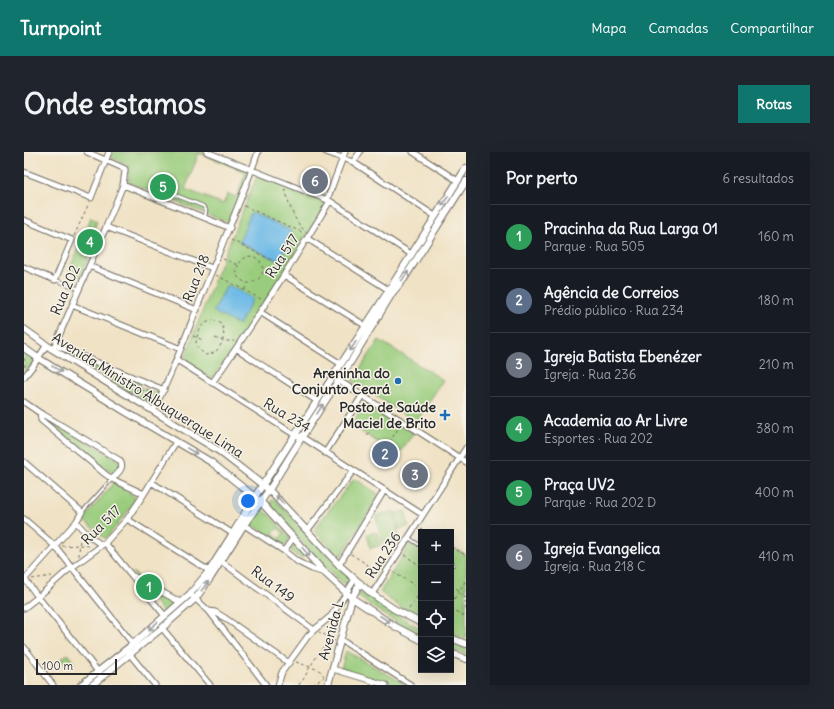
<!DOCTYPE html>
<html lang="pt">
<head>
<meta charset="utf-8">
<style>
	body { margin:0; font-family:Delius,sans-serif; background:#20242c; color:#f1f3f6 }
	.controls { position:absolute; right:12px; bottom:12px; display:grid; overflow:hidden; border-radius:0px; box-shadow:0 4px 16px #0002 }
	.controls button { width:36px; height:36px; display:grid; place-items:center; padding:0; border:0; border-bottom:1px solid #363941; background:#171b24; color:#f1f3f6; font:20px sans-serif }
	.scale { position:absolute; left:12px; bottom:10px; width:81px; box-sizing:border-box; padding-left:4px; border:2px solid #2b2b2b; border-top:0; font-size:11px; line-height:14px; white-space:nowrap; color:#2b2b2b; -webkit-text-stroke:3px #f7f3e8; paint-order:stroke }
	.you { position:absolute; left:224px; top:349px; width:14px; height:14px; margin:-10px; border:3px solid #fff; border-radius:50%; background:#1a73e8; box-shadow:0 0 0 6px #1a73e833 }
	.badge { display:grid; place-items:center; width:26px; height:26px; border-radius:50%; background:#0f766e; color:#fff; font-size:13px; font-weight:700 }
	.pin { position:absolute; translate:-50% -50%; border:2px solid #fff; box-shadow:0 1px 4px #0006 }
	.list { margin:0; padding:0; list-style:none }
	h2 { display:flex; justify-content:space-between; align-items:center; height:52px; margin:0; padding:0 16px; font-size:17px }
	h2 small { font-size:13px; font-weight:400; color:#9ea1a6 }
	.list li { display:grid; grid-template-columns:26px 1fr auto; gap:12px; align-items:center; box-sizing:border-box; height:64px; padding:0 16px; border-top:1px solid #363941 }
	.list b { display:block; font-size:15px; white-space:nowrap }
	.list p { margin:0; font-size:13px; white-space:nowrap; color:#9ea1a6 }
	.list em { font-size:13px; font-style:normal; color:#9ea1a6 }
	.icon { flex:none; width:22px; height:22px; fill:none; stroke:currentColor; stroke-width:2; stroke-linecap:round; stroke-linejoin:round }
	.map { position:relative; flex:none; width:442px; height:533px; overflow:hidden; border-radius:0px }
	header { display:flex; align-items:center; gap:24px; box-sizing:border-box; height:56px; padding:0 20px; background:#0f766e; color:#fff }
	header strong { font-size:19px }
	nav { display:flex; gap:22px; margin-inline-start:auto; font-size:14px }
	.intro { display:flex; align-items:center; justify-content:space-between; box-sizing:border-box; height:96px; padding:0 24px }
	h1 { margin:0; font-size:28px }
	.button { padding:10px 18px; border-radius:0px; background:#0f766e; color:#fff; font-size:14px; font-weight:700 }
	main { display:flex; gap:24px; padding:0 24px }
	aside { flex:1; background:#171b24; border-radius:0px; box-shadow:0 4px 16px #0002 }
	.map>svg:first-child { display:block }
	.green { fill:#99cc7c; stroke:#627c54; fill-rule:evenodd }
	.water { fill:#6dbae7; stroke:#4c7289 }
	.lines { fill:none; stroke-linecap:round; stroke-linejoin:round }
	.service-casing { stroke:#706b61; stroke-width:4.5 }
	.minor-casing { stroke:#706b61; stroke-width:7 }
	.tertiary-casing { stroke:#706b61; stroke-width:8 }
	.path { stroke:#706b61; stroke-width:1; stroke-dasharray:3 3; stroke-linecap:butt }
	.service { stroke:#fff; stroke-width:2.5 }
	.minor { stroke:#fff; stroke-width:5 }
	.tertiary { stroke:#fff; stroke-width:6 }
	.oneway { stroke:#a0a0a0 }
	.poi-dot { fill:#1f6fb2; stroke:#f7f3e8; stroke-width:1.5 }
	.labels { text-anchor:middle; stroke-width:3; stroke-linejoin:round; paint-order:stroke }
	.street-label { font-size:14px; fill:#2b2b2b; stroke:#f7f3e8 }
	.poi-label { font-size:14px; font-weight:bold; fill:#2b2b2b; stroke:#f7f3e8; text-anchor:end }
</style>
</head>
<body>
<header>
<strong>Turnpoint</strong>
<nav><a>Mapa</a><a>Camadas</a><a>Compartilhar</a></nav>
</header>
<div class="intro"><h1>Onde estamos</h1><a class="button">Rotas</a></div>
<main>
<div class="map">
<svg width="442" height="533" viewBox="0 0 442 533">
	<rect width="100%" height="100%" fill="#f7f3e8"/>
	<filter id="ink" filterUnits="userSpaceOnUse"><feTurbulence type="fractalNoise" baseFrequency=".025" numOctaves="2"/><feDisplacementMap in="SourceGraphic" scale="8" xChannelSelector="R" yChannelSelector="G"/><feConvolveMatrix kernelMatrix="1 2 1 2 8 2 1 2 1" color-interpolation-filters="sRGB"/></filter>
	<filter id="wash" filterUnits="userSpaceOnUse"><feTurbulence type="fractalNoise" baseFrequency=".012" numOctaves="4" result="noise"/><feDisplacementMap in="SourceGraphic" scale="16" xChannelSelector="R" yChannelSelector="G"/><feGaussianBlur stdDeviation="0.9" result="paint"/><feColorMatrix in="noise" values="0 0 0 0 0 0 0 0 0 0 0 0 0 0 0 0 0 1.4 0 .05"/><feComposite in="paint" operator="in"/></filter>
	<g filter="url(#wash)">
		<rect width="100%" height="100%" fill="#f0e2c5"/>
		<!-- green -->
		<path class="green" d="M87 0H178L225 18 226 22 204 71 106 31C104 27 105 25 105 21 107 10 95 9 87 6L86 4ZM175 1 222 20 212 45 204 42 199 52 161 37Z
			M233 24H235L303 51 217 188 189 225 186 226 163 211 161 206 192 123Z
			M67 65 73 68 70 78 63 75Z
			M55 94 67 99 57 125 45 119Z
			M355 188 419 228 392 270 328 229Z
			M0 199 11 207 0 224Z
			M46 202 115 230 116 235 131 241 135 239 137 241 130 254 117 247 45 203Z
			M342 250 390 281 374 303 327 273Z
			M14 262 95 308 98 315 92 320 87 319 80 315Z
			M329 328H333L354 342 355 344 318 403H314L291 380V376Z
			M90 330 113 347 82 387 59 368Z
			M250 347 326 426V430L323 432H320L299 412 279 391 247 353 246 350Z
			M238 356 266 385 262 393 259 394 254 391 236 377 227 374ZM254 376 260 382 254 387 249 381Z
			M370 359 376 388 358 392 352 364Z
			M381 359 385 374 375 377 372 361Z
			M353 380 356 394 346 396 343 382Z
			M271 392 279 401 280 405 278 406C273 405 268 401 266 397Z
			M386 392H390L397 396V466L375 454 356 440Z
			M427 395 442 403V487L427 481V413L428 414 429 411 427 410Z
			M108 420 152 451 142 461 139 460Z
			M337 440H340L376 465 397 477V484L362 464 335 445V443Z
			M427 491 442 496V503L427 497Z
			M322 499 383 533H373L317 517Z
			M44 502 50 511 44 516 37 507Z"/>
		<!-- water -->
		<path class="water" d="M229 60 230 61 267 79V80L257 108 255 109 215 90 227 61Z
			M204 134H206L228 146V148L216 171 214 172 209 170 192 161 190 159 202 135Z"/>
	</g>
	<g filter="url(#ink)">
		<g class="lines">
			<!-- service casing -->
			<g class="service-casing">
				<path id="service" d="M151 43 179 54 182 58 181 65
					M32 128 55 137
					M58 360 88 327
					M385 386 397 394
					M427 412 429 413"/>
			</g>
			<!-- minor casing -->
			<g class="minor-casing">
				<path id="minor" d="M183 0 306 49 387 102
					M302 0 329 10 411 64
					M389 0 434 29
					M329 10 336 0
					M0 20 67 46 85 0
					M99 33 206 76
					M303 48 321 0
					M0 68 48 88 31 128 0 115
					M82 75 188 116
					M284 87 368 140
					M65 114 173 158
					M260 123 342 174
					M48 153 157 197
					M236 160 317 212
					M31 193 140 238
					M28 197 31 193 82 75 99 33 101 19V17L99 16 63 0
					M213 197 293 249
					M153 208 271 283 278 285 399 363
					M0 225 9 214 22 194
					M314 228 442 310
					M188 231C230 172 268 111 306 49
					M0 250 16 261 20 263 95 308C102 315 94 321 88 327
					M129 259C153 213 169 163 189 116 204 77 221 39 234 0
					M16 261 17 268 81 322 88 327 120 342
					M301 301 338 244
					M0 310 58 360 52 370 0 428
					M127 330 211 383
					M0 367 31 394 109 492
					M103 367 187 420
					M52 370C62 381 65 385 78 393
					M220 373 260 399 274 410 288 417 301 421
					M283 379 329 319
					M81 391 141 464
					M260 399 269 386
					M194 407 290 478
					M315 413 360 339
					M109 424 156 450
					M0 426 14 445 76 522
					M166 442 185 459 191 460 201 466 265 511
					M348 442 442 296
					M0 456 14 445 43 419 81 391 103 367 120 342 152 290
					M185 459 242 533
					M138 476 186 533
					M317 488 387 533
					M0 495 29 533
					M104 500 131 533
					M309 517 362 533
					M254 533 258 520 284 484 290 478 307 464 318 448 331 427"/>
			</g>
			<!-- tertiary casing -->
			<g class="tertiary-casing">
				<path id="tertiary" d="M0 177 28 197 195 299 245 338 315 413 348 442 370 457 397 471
					M0 196 14 206 102 260 187 310 237 350 301 421 328 446 372 475 397 488
					M427 486 442 492
					M427 501 442 507
					M57 533 109 492 166 442 185 419 209 381 230 346 257 305 271 283 365 138 442 16
					M68 533 138 476 172 446 187 425 220 373 245 338 278 285 329 206 369 140 380 127 442 29
					M304 533 328 446 336 431"/>
			</g>
			<!-- path -->
			<path class="path" d="M261 37C265 51 269 69 282 80
				M220 54 280 81
				M50 84 65 51
				M207 88 260 114
				M199 107 214 113C230 89 250 121 231 129 229 130 227 131 225 131 222 131 221 131 219 129 211 125 212 120 214 113
				M192 123 237 147
				M221 138 222 132
				M189 168C190 169 194 170 195 170 205 177 198 199 187 202 187 202 181 203 181 203L173 195 172 190 174 181 179 172Z
				M169 184 179 188
				M191 186 199 189H210
				M1 215 0 207 3 206
				M112 237 116 240 123 237 130 246
				M108 239 116 235
				M122 248 129 247
				M343 283 358 263
				M362 295 376 274
				M397 377 402 380
				M38 394 56 393 66 394
				M427 395 442 403
				M327 402 356 421
				M380 403 397 414
				M55 404 56 383
				M369 420 397 437
				M8 427 28 424
				M427 433 435 438
				M435 441 442 446 441 450
				M442 449 441 450 442 460
				M427 452 442 428
				M427 456 442 465
				M385 457 397 439
				M305 485 311 489
				M272 510 295 518 300 524
				M275 533 276 531C281 527 282 521 286 515 292 505 299 496 305 485L295 480
				M289 533 300 525"/>
			<!-- service -->
			<use href="#service" class="service"/>
			<!-- minor -->
			<use href="#minor" class="minor"/>
			<!-- tertiary -->
			<use href="#tertiary" class="tertiary"/>
		</g>
		<!-- one-way arrows -->
		<defs><path id="oneway-shaft" d="M-6 0H5M1.5-3L5.5 0L1.5 3" fill="none" stroke-width="1.6" stroke-linecap="round" stroke-linejoin="round"/></defs>
		<g class="oneway">
			<use href="#oneway-shaft" transform="translate(421 49) rotate(123)"/>
			<use href="#oneway-shaft" transform="translate(381 124) rotate(-55)"/>
			<use href="#oneway-shaft" transform="translate(329 194) rotate(123)"/>
			<use href="#oneway-shaft" transform="translate(33 217) rotate(32)"/>
			<use href="#oneway-shaft" transform="translate(296 257) rotate(-58)"/>
			<use href="#oneway-shaft" transform="translate(168 299) rotate(30)"/>
			<use href="#oneway-shaft" transform="translate(256 348) rotate(-132)"/>
			<use href="#oneway-shaft" transform="translate(282 400) rotate(48)"/>
			<use href="#oneway-shaft" transform="translate(181 434) rotate(-53)"/>
			<use href="#oneway-shaft" transform="translate(361 467) rotate(33)"/>
			<use href="#oneway-shaft" transform="translate(129 474) rotate(139)"/>
		</g>
	</g>
	<!-- markers -->
	<g class="poi-dot">
		<circle cx="374" cy="229" r="4"/>
		<path d="M419 257h4v4h4v4h-4v4h-4v-4h-4v-4h4z"/>
	</g>
	<g class="labels">
		<!-- street labels -->
		<g class="street-label">
			<text transform="translate(258 104) rotate(-57)" y="5">Rua 517</text>
			<text transform="translate(172 126) rotate(-69)" y="5">Rua 218</text>
			<text transform="translate(41 138) rotate(-67)" y="5">Rua 202</text>
			<text transform="translate(124 243) rotate(32)" y="5">Avenida Ministro Albuquerque Lima</text>
			<text transform="translate(263 263) rotate(31)" y="5">Rua 234</text>
			<text transform="translate(77 373) rotate(-45)" y="5">Rua 517</text>
			<text transform="translate(359 403) rotate(-57)" y="5">Rua 236</text>
			<text transform="translate(249 432) rotate(37)" y="5">Rua 149</text>
			<text transform="translate(307 478) rotate(-75)" y="5">Avenida L</text>
		</g>
		<!-- poi labels -->
		<g class="poi-label">
			<text x="366" y="226">Areninha do<tspan x="366" dy="16">Conjunto Ceará</tspan></text>
			<text x="412" y="260">Posto de Saúde<tspan x="412" dy="16">Maciel de Brito</tspan></text>
		</g>
	</g>
</svg>
<div class="controls">
<button>+</button>
<button>−</button>
<button><svg class="icon" aria-label="locate" viewBox="0 0 24 24"><circle cx="12" cy="12" r="6"/><path d="M12 2v4M12 18v4M2 12h4M18 12h4"/></svg></button>
<button><svg class="icon" aria-label="layers" viewBox="0 0 24 24"><path d="M12 4l9 5-9 5-9-5zM3 14l9 5 9-5"/></svg></button>
</div>
<div class="scale">100 m</div>
<div class="you"></div>
<div class="pin badge" style="left:125px;top:435px;background:#2e9e5b">1</div>
<div class="pin badge" style="left:361px;top:302px;background:#5c6f8a">2</div>
<div class="pin badge" style="left:391px;top:323px;background:#6b7280">3</div>
<div class="pin badge" style="left:66px;top:90px;background:#2e9e5b">4</div>
<div class="pin badge" style="left:139px;top:35px;background:#2e9e5b">5</div>
<div class="pin badge" style="left:291px;top:29px;background:#6b7280">6</div>
</div>
<aside>
<h2>Por perto<small>6 resultados</small></h2>
<ul class="list">
<li><span class="badge" style="background:#2e9e5b">1</span><div><b>Pracinha da Rua Larga 01</b><p>Parque · Rua 505</p></div><em>160 m</em></li>
<li><span class="badge" style="background:#5c6f8a">2</span><div><b>Agência de Correios</b><p>Prédio público · Rua 234</p></div><em>180 m</em></li>
<li><span class="badge" style="background:#6b7280">3</span><div><b>Igreja Batista Ebenézer</b><p>Igreja · Rua 236</p></div><em>210 m</em></li>
<li><span class="badge" style="background:#2e9e5b">4</span><div><b>Academia ao Ar Livre</b><p>Esportes · Rua 202</p></div><em>380 m</em></li>
<li><span class="badge" style="background:#2e9e5b">5</span><div><b>Praça UV2</b><p>Parque · Rua 202 D</p></div><em>400 m</em></li>
<li><span class="badge" style="background:#6b7280">6</span><div><b>Igreja Evangelica</b><p>Igreja · Rua 218 C</p></div><em>410 m</em></li>
</ul>
</aside>
</main>
</body>
</html>
